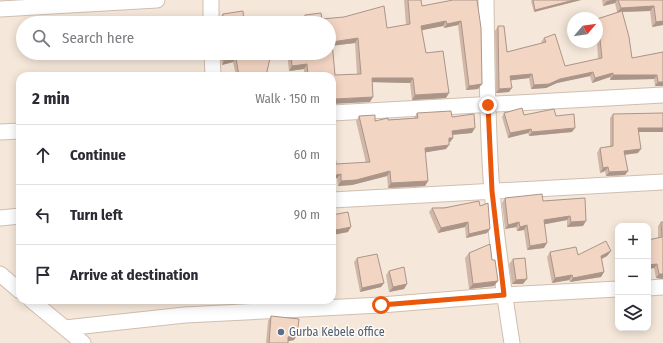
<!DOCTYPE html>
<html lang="en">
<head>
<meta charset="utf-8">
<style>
	body { margin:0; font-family:"Fira Sans Condensed",sans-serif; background:#f7f7f7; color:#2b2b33 }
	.controls { position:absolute; right:12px; bottom:12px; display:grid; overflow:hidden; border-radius:8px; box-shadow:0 2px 10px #0003 }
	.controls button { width:36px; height:36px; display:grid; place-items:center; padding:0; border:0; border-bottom:1px solid #e1e1e2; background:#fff; color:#2b2b33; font:20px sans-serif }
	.compass { position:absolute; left:567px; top:12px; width:36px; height:36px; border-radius:50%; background:#fff; box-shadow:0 2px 10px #0003; rotate:61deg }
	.stop { position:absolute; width:12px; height:12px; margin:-9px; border:3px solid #ea580c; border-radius:50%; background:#fff }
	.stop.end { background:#ea580c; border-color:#fff; box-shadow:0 1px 4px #0008 }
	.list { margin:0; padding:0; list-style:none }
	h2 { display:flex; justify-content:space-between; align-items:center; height:52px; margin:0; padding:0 16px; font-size:17px }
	h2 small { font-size:13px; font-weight:400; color:#7c7c81 }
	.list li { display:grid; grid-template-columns:26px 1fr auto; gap:12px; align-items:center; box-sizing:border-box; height:60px; padding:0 16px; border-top:1px solid #e1e1e2 }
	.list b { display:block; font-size:15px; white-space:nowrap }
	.list em { font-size:13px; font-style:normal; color:#7c7c81 }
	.icon { flex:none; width:22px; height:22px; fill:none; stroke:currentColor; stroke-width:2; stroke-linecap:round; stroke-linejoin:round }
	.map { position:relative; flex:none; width:663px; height:343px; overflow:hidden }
	.search { position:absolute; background:#fff; box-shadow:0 2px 10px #0003; left:16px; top:16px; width:320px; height:44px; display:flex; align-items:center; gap:10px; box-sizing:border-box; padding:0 14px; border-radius:22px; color:#7c7c81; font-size:15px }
	.panel { position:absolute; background:#fff; box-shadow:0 2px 10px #0003; left:16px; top:72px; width:320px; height:232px; border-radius:12px }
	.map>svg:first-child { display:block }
	.residential { fill:#f5e8da; fill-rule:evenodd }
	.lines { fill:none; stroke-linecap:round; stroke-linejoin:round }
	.minor-casing { stroke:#d1beb0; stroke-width:17 }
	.minor { stroke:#fff; stroke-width:15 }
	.wall { fill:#d1b7a8; fill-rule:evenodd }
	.shaded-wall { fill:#aa9588 }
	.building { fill:#f3d5c3; stroke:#aa9588; fill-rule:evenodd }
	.route { stroke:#ea580c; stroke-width:5 }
	.service-dot { fill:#5c6f8a; stroke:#fffaf3; stroke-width:1.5 }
	.labels { text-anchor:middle; stroke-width:3; stroke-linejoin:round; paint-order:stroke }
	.service-label { font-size:12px; fill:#4e5e75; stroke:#fffaf3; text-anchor:start }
</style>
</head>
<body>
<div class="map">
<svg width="663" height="343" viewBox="0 0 663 343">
	<rect width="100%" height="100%" fill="#fdf6ec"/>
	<!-- residential -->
	<path class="residential" d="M0 0H663V343H0ZM573 18H597V42H573ZM23 23H329V53H23ZM20 76H332V300H20ZM618 226H648V328H618Z"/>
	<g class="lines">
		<!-- minor casing -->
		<g class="minor-casing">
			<path id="minor" d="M211 0V23
				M486 0C487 64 487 128 492 192 497 243 504 293 512 343
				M0 9 157 0
				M212 53 213 76
				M332 113 663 95
				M0 132 20 131
				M332 200 663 182
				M0 218 20 216
				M0 274 20 291
				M648 288 663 287
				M31 300 83 343
				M65 328 185 315 381 305 504 295 618 289"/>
		</g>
		<!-- minor -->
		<use href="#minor" class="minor"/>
	</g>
	<!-- wall -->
	<path class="wall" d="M404 0H421L422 6 477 0 482 84 478 89 466 90 458 25 444 28 443 26 422 30 426 53 446 98 412 100 410 83 372 82 370 102 332 76H304V69L289 71 287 53H329V23H302L301 20 305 15 322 19 387 28 406 25ZM355 43 357 74 335 75 332 46Z
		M532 0H581L534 12 531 1Z
		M602 0H663V25L652 27 650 11 622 12 632 58 663 52V86H655L654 79 610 80V77L592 83 590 76 557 83 546 88 531 89 529 78 511 80 509 92 496 93 495 31 498 26 507 52 542 43 541 42 544 38 565 66 598 59 597 42V19L617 12 615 3 603 6Z
		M223 14 244 23H219L220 18Z
		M220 53H270L266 76H236L233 62 222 65Z
		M417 113 452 117 472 133 453 135V138L450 142H449V145L446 149 425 152 428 181 425 186 388 188 387 176 352 185 338 186 337 178 332 180V133L336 164 366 163 356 121 359 116 375 121 414 118Z
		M504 113 524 115 556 116 572 132 529 136 528 133 508 138 502 117Z
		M613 114 639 132 638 153 625 155 628 171 625 175 606 176 605 171 600 173 597 153 600 148 610 146V118Z
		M505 198 543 201 585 198 583 226 567 227V220L545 224 544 248 527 250 524 230 517 231 516 227 505 229 502 203Z
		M480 206 487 233 466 238 465 227 438 233 429 212 432 208Z
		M332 215 348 232 332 235Z
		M661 222H663V279L656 278 654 268 648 269V240L658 238V226Z
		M611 251 607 256 601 259 604 272 601 277 570 282 569 280 552 283 547 257 550 252 578 255Z
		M469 253 492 260 498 281 494 286 469 289 465 258Z
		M357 258 384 283 381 287 360 292 354 262Z
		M513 259 523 284H512L509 264Z
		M389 271 407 284 404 289 389 292 386 275Z
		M271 316 297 335 294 340 288 341V343H266L268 321Z"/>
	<!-- shaded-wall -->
	<path class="shaded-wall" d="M574 0H581L534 12 535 10Z
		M612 0H617L615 3 603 6 607 1Z
		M654 6 650 11 617 12 621 8Z
		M446 21 443 26 418 31 421 26Z
		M461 21 458 25 444 28 447 24Z
		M663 21V25L652 27 656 22Z
		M358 38 355 43 329 46 332 42Z
		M236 58 233 62 222 65 224 61Z
		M307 64 304 69 289 71 292 66Z
		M593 72 590 76 557 83 546 88 531 89 534 85Z
		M613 73 610 77 592 83 595 78Z
		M532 74 529 78 507 81 510 76Z
		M613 75H657L654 79 610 80Z
		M372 78H413L410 83 368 82Z
		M658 82H663V86H655Z
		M482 84 478 89 466 90 469 86Z
		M512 88 509 92 496 93 499 89Z
		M449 93 446 98 412 100 415 95Z
		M373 97 370 102 332 104V101L335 99Z
		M475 128 472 133 449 135 452 131Z
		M575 128 572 132 529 136 532 132Z
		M638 128H663V132H635Z
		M531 129 528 133 508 138 510 133Z
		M449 138H453L450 142 446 143Z
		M449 145 446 149 422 153 425 148Z
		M641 149 638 153 621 155 624 151Z
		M608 167 605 171 600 173 603 168Z
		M390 171 387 176 352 185 338 186 341 181Z
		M628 171 625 175 606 176 609 172Z
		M341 174 337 178 332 180V176Z
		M428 181 425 186 388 188 391 183Z
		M570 216 567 220 541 225 544 220Z
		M586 221 583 226 567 227 571 222Z
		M468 222 465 227 438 233 441 228Z
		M519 222 516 227 505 229 508 225Z
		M527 225 524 230 517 231 520 227Z
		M351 227 348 232 332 235 336 230Z
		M490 229 487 233 466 238 469 234Z
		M547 243 544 248 527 250 530 246Z
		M611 251 607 256 598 261 601 256Z
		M657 264 654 268 648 269V265Z
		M604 272 601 277 570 282 573 278Z
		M659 274H663V279L656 278Z
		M572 275 569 280 552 283 555 278Z
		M527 279 523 284H512L516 280Z
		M498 281 494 286 469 289 473 284Z
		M384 283 381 287 360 292 362 288Z
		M407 284 404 289 389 292 393 287Z
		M297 335 294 340 285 342 288 337Z"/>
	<!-- building -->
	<path class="building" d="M408 0H421L422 6 453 0H477L481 28 482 84 469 86 461 21 447 24 446 21 421 26 426 53 443 51 449 93 415 95 413 78H372L373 97 335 99 332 101V76H308L307 64 292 66 291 53H329V23H306L305 15 321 13 322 19 344 17 384 6 387 28 410 24ZM358 38 361 74 335 75 332 42Z
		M533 0H574L535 10Z
		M618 0H663V21L656 22 654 6 621 8Z
		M243 11 244 23H222L223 14Z
		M622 11 629 37 632 58 663 52V82H658L657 75H613V73L595 78 593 72 560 79 549 84 534 85 532 74 510 76 512 88 499 89 498 26H504L507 52 546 42 544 38 555 34 565 66 602 58 600 39 597 28V19Z
		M223 53H270V58L266 76H239L236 58 224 61Z
		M522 108 524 115 554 109 556 116 574 114 575 128 532 132 531 129 510 133 504 113Z
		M451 111 452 117 474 114 475 128 452 131 453 138H449V145L425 148 428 181 391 183 390 171 356 180 341 181V174L332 176V133L334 143 336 164 370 162 359 116 375 115V121L388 118V120L418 118 417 113Z
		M663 113V128H638L641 149 624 151 628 171 609 172 608 167 603 168 600 148 613 146V114Z
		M542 194 543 201 585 198 586 221 571 222 570 216 544 220 547 243 530 246 527 225 520 227 519 222 508 225 505 198Z
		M479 201 480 206 488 203 490 229 469 234 468 222 441 228 432 208H444Z
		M348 212 351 227 336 230 332 215Z
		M661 222H663V274H659L657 264 648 265V240L662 237Z
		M606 241 611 251 601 256 604 272 573 278 572 275 555 278 550 252 576 247 578 255Z
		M490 244 492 260H495L498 281 473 284 469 253Z
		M377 254 384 283 362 288 357 258Z
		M525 258 527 279 516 280 513 259Z
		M404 267 407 284 393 287 389 271Z
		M271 316 299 319 297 335 288 337V343H269Z"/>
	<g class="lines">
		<!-- route -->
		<path class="route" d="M381 305 504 295 492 191 488 105"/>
	</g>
	<!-- markers -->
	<circle class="service-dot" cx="281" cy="332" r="4"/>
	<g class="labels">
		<!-- service labels -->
		<g class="service-label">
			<text x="289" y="336">Gurba Kebele office</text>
		</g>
	</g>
</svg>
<div class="controls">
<button>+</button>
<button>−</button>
<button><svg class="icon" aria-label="layers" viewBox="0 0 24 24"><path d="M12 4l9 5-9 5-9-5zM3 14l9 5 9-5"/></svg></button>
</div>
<svg class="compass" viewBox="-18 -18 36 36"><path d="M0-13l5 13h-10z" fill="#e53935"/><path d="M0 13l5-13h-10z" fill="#7c7c81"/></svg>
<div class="stop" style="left:381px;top:305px"></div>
<div class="stop end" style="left:488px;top:105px"></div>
<div class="search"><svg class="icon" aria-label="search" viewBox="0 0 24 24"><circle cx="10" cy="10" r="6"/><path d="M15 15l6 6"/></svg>Search here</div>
<section class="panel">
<h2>2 min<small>Walk · 150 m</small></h2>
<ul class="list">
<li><svg class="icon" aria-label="ahead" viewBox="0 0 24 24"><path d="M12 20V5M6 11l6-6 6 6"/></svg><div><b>Continue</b></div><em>60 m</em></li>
<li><svg class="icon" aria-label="left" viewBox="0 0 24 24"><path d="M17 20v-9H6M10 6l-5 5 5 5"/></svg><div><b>Turn left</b></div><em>90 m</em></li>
<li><svg class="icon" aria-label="arrive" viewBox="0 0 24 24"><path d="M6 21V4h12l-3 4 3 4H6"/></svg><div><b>Arrive at destination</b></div></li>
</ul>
</section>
</div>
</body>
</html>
